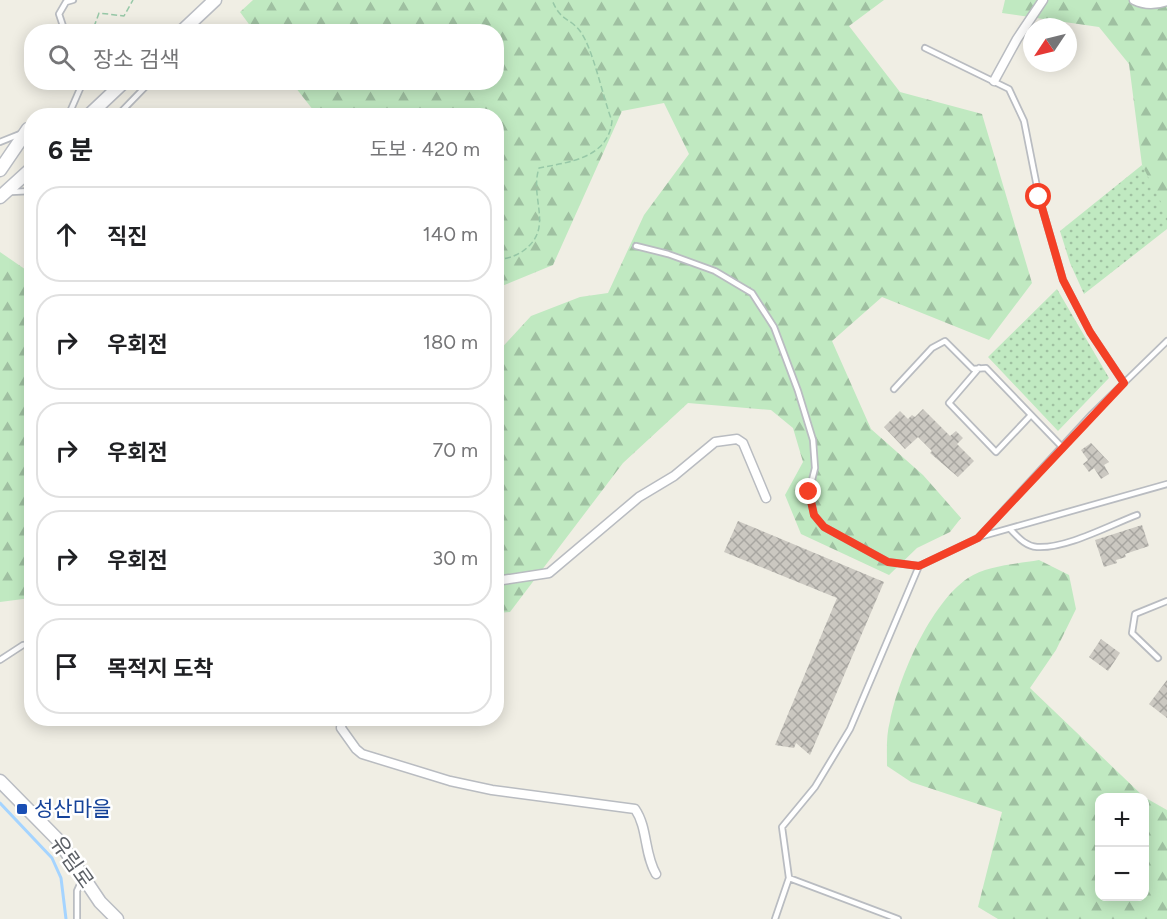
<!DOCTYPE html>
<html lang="ko">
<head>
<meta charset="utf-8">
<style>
	body { margin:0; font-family:Figtree,"Noto Sans KR",sans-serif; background:#f2f2f2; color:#202124 }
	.controls { position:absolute; right:18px; bottom:18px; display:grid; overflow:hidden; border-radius:12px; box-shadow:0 3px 15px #0003 }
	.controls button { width:54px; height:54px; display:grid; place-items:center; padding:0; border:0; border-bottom:2px solid #e0e0e0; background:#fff; color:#202124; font:30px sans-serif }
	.compass { position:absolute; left:1023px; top:18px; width:54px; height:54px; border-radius:50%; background:#fff; box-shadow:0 3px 15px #0003; rotate:235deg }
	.stop { position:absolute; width:18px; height:18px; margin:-14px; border:4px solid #f44026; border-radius:50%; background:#fff }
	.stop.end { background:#f44026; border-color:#fff; box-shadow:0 2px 6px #0008 }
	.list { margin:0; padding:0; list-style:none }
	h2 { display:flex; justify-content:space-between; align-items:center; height:78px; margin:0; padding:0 24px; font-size:26px }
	h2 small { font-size:20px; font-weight:400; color:#757577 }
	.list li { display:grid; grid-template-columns:39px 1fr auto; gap:18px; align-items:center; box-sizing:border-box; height:96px; margin:0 12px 12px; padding:0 12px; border:2px solid #e0e0e0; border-radius:24px }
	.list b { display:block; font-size:22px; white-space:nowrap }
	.list em { font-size:20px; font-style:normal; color:#757577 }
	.icon { flex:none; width:33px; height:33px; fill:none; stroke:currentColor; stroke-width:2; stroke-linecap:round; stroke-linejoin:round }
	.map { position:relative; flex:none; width:1167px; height:919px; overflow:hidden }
	.search { position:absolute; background:#fff; box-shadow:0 3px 15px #0003; left:24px; top:24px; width:480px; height:66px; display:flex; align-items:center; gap:15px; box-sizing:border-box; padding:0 21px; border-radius:24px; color:#757577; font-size:22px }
	.panel { position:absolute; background:#fff; box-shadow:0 3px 15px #0003; left:24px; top:108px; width:480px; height:618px; border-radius:24px }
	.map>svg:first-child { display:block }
	.grass { fill:url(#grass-dots) }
	.forest { fill:url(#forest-firs); fill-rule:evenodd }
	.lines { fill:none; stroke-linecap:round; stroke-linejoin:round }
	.stream { stroke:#a5d4ff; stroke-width:3 }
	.building { fill:url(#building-cross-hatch) }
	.lane-casing { stroke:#b9bcc1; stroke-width:8 }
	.street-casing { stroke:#b9bcc1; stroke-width:11 }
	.secondary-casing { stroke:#babdc3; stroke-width:15 }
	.path { stroke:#97c8a7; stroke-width:1.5; stroke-dasharray:6 3; stroke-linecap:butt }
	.lane { stroke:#fff; stroke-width:4.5 }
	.street { stroke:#fff; stroke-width:8 }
	.secondary { stroke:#fff; stroke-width:12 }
	.route { stroke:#f44026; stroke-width:8 }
	.transit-dot { fill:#1a4fb4; stroke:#fff; stroke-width:2 }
	.labels { text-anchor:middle; stroke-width:5; stroke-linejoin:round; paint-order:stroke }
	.transit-label { font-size:21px; fill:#164399; stroke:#fff; text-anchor:start }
	.street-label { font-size:21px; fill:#5c6066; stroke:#fff }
</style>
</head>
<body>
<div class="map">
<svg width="1167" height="919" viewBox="0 0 1167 919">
	<defs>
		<pattern id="grass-dots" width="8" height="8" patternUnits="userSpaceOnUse" patternTransform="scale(1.5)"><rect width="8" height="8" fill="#c0e9c1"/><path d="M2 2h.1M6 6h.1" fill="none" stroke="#9fc0a1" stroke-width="1.8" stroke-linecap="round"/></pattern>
		<pattern id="forest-firs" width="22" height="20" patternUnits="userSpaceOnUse" patternTransform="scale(1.5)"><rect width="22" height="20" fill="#c0e9c1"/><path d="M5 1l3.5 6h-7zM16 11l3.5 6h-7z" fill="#9fc0a1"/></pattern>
		<pattern id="building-cross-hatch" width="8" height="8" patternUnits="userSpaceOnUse" patternTransform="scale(1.5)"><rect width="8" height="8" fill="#cbc8c1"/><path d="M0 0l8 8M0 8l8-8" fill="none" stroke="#a8a6a1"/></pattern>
	</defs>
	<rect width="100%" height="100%" fill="#f0eee4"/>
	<!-- grass -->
	<path class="grass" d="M1142 165 1167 206V229L1084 294 1070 263 1060 231Z
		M1057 289 1109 378 1058 431 988 357Z"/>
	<!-- forest -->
	<path class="forest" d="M253 0H884L849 26 900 92 982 114 1032 283 989 340 882 297 832 341 871 429 923 475 961 518 950 532 917 548 889 575 801 534 785 495 803 462 793 428 771 410 688 403 623 463 510 612 497 613V353L531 316 580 297 608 293 644 215 689 154 664 103 622 111 553 265 497 288 496 116 317 115 292 83 496 82V32L254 31 240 12Z
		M1005 0H1167V214L1142 165 1129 64 1099 27 1002 13Z
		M0 252 32 274 31 598 0 602Z
		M1039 560 1069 575 1076 609 1056 650 1030 688 1144 797 1167 810V919H998L978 907 1002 812 911 782 887 766C887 751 886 735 890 721 899 677 930 604 968 578 987 565 1017 564 1039 560ZM1100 798H1144V896H1100Z"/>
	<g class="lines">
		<!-- stream -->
		<path class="stream" d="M0 803 52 858 61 878 66 919"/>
	</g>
	<!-- building -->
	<path class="building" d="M923 409 950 436 956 431 963 438 957 444 974 461 958 477 930 453 932 451 918 437 905 449 884 427 900 411 908 419 912 415 915 417Z
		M1091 443 1109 462 1104 465 1109 474 1101 479 1094 468 1089 472 1083 464 1088 460 1081 450Z
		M738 521 884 582 810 755 796 743 794 748 775 745 837 598 724 552Z
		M1142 525 1149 546 1125 554 1126 557 1116 560 1117 563 1104 567 1095 540Z
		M1101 639 1120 653 1108 671 1089 657Z
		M1167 680V718L1149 704Z"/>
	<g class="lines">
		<!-- lane casing -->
		<g class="lane-casing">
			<path id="lane" d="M65 32 59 14 66 2 73 0
				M925 48 1009 89 1024 121 1039 197 1063 280 1090 332 1124 383
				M52 116 69 114 83 82
				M117 116 150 82
				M0 142 20 134
				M11 192 32 191
				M636 246 668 254 715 271 752 293 774 327 798 391 813 440 815 468 809 492 814 515 824 527 888 562 919 566 978 538 1092 414 1167 341
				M979 368 949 403 996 452 1031 415
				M894 389 932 348 945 341 973 369 986 368 1062 447
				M1010 529C1018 537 1025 546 1037 547 1066 549 1110 525 1137 515
				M979 537 1167 484
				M1158 658 1132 633 1135 614 1167 601
				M0 660 23 645 32 644
				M789 878 898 919
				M77 919V891L82 880
				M775 919 789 878 782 827 815 787 850 729 919 566"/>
		</g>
		<!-- street casing -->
		<g class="street-casing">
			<path id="street" d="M1134 0C1144 5 1156 5 1167 1
				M994 81 1017 39 1043 0
				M496 581 549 573 639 497 674 476 715 442 737 439 743 443 766 498
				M342 718 341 728 356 749 362 754 450 781 492 790 635 809C648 828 644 854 656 874"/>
		</g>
		<!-- secondary casing -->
		<g class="secondary-casing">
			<path id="secondary" d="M181 32 215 0
				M88 116 124 82
				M0 170 28 129
				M0 197 32 168
				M0 781 59 841 100 902 117 919"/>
		</g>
		<!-- path -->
		<path class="path" d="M86 32 95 24 99 13 124 16 133 0
			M496 259C505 260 516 256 523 251 555 228 529 199 539 168 570 162 608 158 612 121 603 98 593 48 580 31 569 17 561 22 552 0"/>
		<!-- lane -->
		<use href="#lane" class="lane"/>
		<!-- street -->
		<use href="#street" class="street"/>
		<!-- secondary -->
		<use href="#secondary" class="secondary"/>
	</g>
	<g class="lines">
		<!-- route -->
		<path class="route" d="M809 492 814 515 824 527 888 562 919 566 978 538 1124 383 1090 332 1063 280 1039 197"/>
	</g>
	<!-- markers -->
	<rect class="transit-dot" x="16" y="803" width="12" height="12" rx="3"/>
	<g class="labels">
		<!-- transit labels -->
		<g class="transit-label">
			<text x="34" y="816">성산마을</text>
		</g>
		<!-- street labels -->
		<g class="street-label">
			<text transform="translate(72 862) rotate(55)" y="7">유림로</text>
		</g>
	</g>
</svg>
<div class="controls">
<button>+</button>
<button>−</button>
</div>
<svg class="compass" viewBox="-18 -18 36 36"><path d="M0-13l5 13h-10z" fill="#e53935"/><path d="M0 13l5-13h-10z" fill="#757577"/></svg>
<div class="stop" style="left:1039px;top:197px"></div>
<div class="stop end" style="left:809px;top:492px"></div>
<div class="search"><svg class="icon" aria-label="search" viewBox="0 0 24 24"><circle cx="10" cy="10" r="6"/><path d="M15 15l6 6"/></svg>장소 검색</div>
<section class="panel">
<h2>6 분<small>도보 · 420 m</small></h2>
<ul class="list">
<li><svg class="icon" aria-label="ahead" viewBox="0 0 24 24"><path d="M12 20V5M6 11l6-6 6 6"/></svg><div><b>직진</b></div><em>140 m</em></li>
<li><svg class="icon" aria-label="right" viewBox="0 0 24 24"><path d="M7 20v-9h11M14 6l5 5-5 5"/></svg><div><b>우회전</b></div><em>180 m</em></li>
<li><svg class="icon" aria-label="right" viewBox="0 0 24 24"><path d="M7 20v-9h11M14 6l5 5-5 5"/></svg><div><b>우회전</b></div><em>70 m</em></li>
<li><svg class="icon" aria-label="right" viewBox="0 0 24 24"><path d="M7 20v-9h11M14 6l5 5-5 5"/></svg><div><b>우회전</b></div><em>30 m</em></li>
<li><svg class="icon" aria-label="arrive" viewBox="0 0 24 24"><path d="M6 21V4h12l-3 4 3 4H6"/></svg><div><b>목적지 도착</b></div></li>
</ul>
</section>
</div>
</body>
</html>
